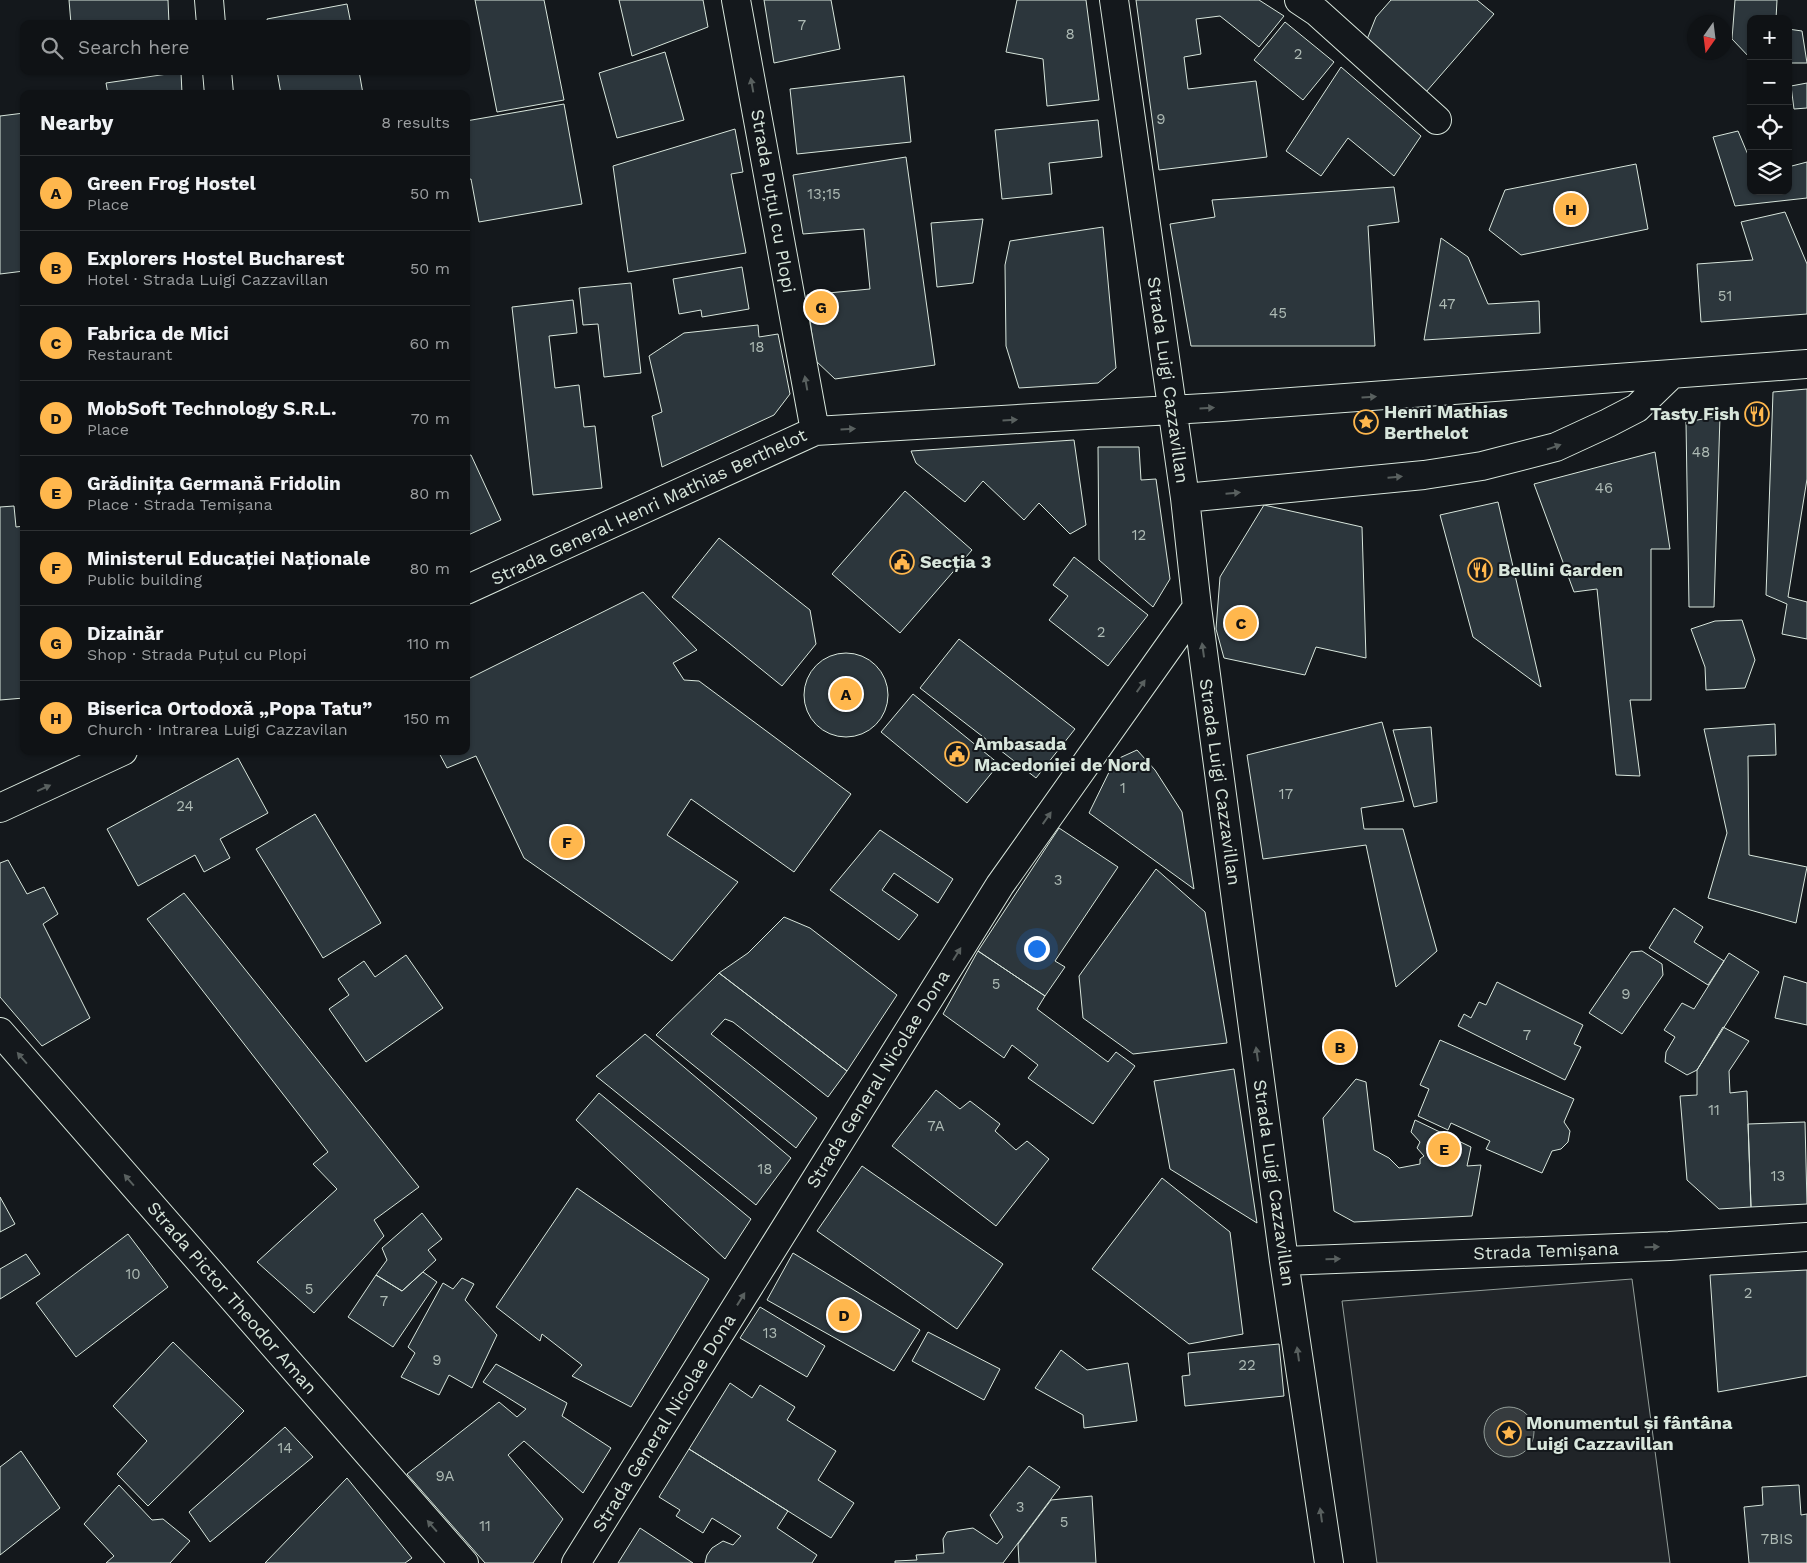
<!DOCTYPE html>
<html lang="en">
<head>
<meta charset="utf-8">
<style>
	body { margin:0; font-family:"Work Sans",sans-serif; background:#1d2022; color:#f1f3f6 }
	.controls { position:absolute; right:15px; top:15px; display:grid; overflow:hidden; border-radius:10px; box-shadow:0 1px 4px #0004 }
	.controls button { width:45px; height:45px; display:grid; place-items:center; padding:0; border:0; border-bottom:1px solid #2f3234; background:#0f1215; color:#f1f3f6; font:25px sans-serif }
	.compass { position:absolute; left:1687px; top:15px; width:45px; height:45px; border-radius:50%; background:#0f1215; box-shadow:0 1px 4px #0004; rotate:194deg }
	.you { position:absolute; left:1036px; top:948px; width:18px; height:18px; margin:-12px; border:4px solid #fff; border-radius:50%; background:#1a73e8; box-shadow:0 0 0 8px #1a73e833 }
	.badge { display:grid; place-items:center; width:32px; height:32px; border-radius:50%; background:#ffb74d; color:#111; font-size:16px; font-weight:700 }
	.pin { position:absolute; translate:-50% -50%; border:2px solid #fff; box-shadow:0 1px 5px #0006 }
	.list { margin:0; padding:0; list-style:none }
	h2 { display:flex; justify-content:space-between; align-items:center; height:65px; margin:0; padding:0 20px; font-size:21px }
	h2 small { font-size:16px; font-weight:400; color:#9b9ea0 }
	.list li { display:grid; grid-template-columns:32px 1fr auto; gap:15px; align-items:center; box-sizing:border-box; height:75px; padding:0 20px; border-top:1px solid #2f3234 }
	.list b { display:block; font-size:19px; white-space:nowrap }
	.list p { margin:0; font-size:16px; white-space:nowrap; color:#9b9ea0 }
	.list em { font-size:16px; font-style:normal; color:#9b9ea0 }
	.icon { flex:none; width:28px; height:28px; fill:none; stroke:currentColor; stroke-width:2; stroke-linecap:round; stroke-linejoin:round }
	.map { position:relative; flex:none; width:1807px; height:1563px; overflow:hidden }
	.search { position:absolute; background:#0f1215; box-shadow:0 1px 4px #0004; left:20px; top:20px; width:450px; height:55px; display:flex; align-items:center; gap:12px; box-sizing:border-box; padding:0 18px; border-radius:10px; color:#9b9ea0; font-size:19px }
	.panel { position:absolute; background:#0f1215; box-shadow:0 1px 4px #0004; left:20px; top:90px; width:450px; height:665px; border-radius:10px }
	.map>svg:first-child { display:block }
	.green { fill:#202428; stroke:#939e99 }
	.water { fill:#363b3e; stroke:#939e99 }
	.building { fill:#2c363c; stroke:#d8e6dc }
	.lines { fill:none; stroke-linecap:round; stroke-linejoin:round }
	.minor-casing { stroke:#d8e6dc; stroke-width:30 }
	.minor { stroke:#14181c; stroke-width:28 }
	.oneway { fill:#59605f }
	.labels { text-anchor:middle; stroke-width:4; stroke-linejoin:round; paint-order:stroke }
	.number-label { font-size:15px; fill:#adbab4 }
	.street-label { font-size:18px; fill:#d8e6dc; stroke:#14181c }
	.poi-label { font-size:18px; font-weight:bold; fill:#d8e6dc; stroke:#14181c; text-anchor:start }
</style>
</head>
<body>
<div class="map">
<svg width="1807" height="1563" viewBox="0 0 1807 1563">
	<rect width="100%" height="100%" fill="#14181c"/>
	<!-- green -->
	<path class="green" d="M1632 1279 1670 1563H1377L1342 1301Z"/>
	<!-- water -->
	<path class="water" d="M1484 1432a25 25 0 1 1 50 0a25 25 0 1 1-50 0Z"/>
	<!-- building -->
	<path class="building" d="M69 0H168L169 24H71Z
		M475 0H544L564 100 497 112Z
		M619 0H703L708 27 632 56Z
		M764 0H831L840 49 774 63Z
		M1017 0H1086L1099 100 1047 106 1043 59 1006 52Z
		M1136 0H1259L1284 16 1259 47 1220 16 1196 19 1201 54 1184 57 1188 89 1256 81 1267 157 1159 170Z
		M1391 0H1477L1494 14 1426 92 1366 42 1376 17Z
		M1735 0H1777L1776 19H1751V59L1732 39Z
		M347 4 351 24H268L267 19Z
		M1285 22 1334 62 1303 100 1254 60Z
		M1788 29 1802 31 1807 63H1788Z
		M665 52 684 120 617 138 599 73Z
		M1341 67 1421 136 1394 176 1348 138 1321 176 1286 151Z
		M277 71H359L363 94H281Z
		M181 72 182 94H108L106 83Z
		M904 76 911 142 797 154 790 89Z
		M1807 83V108L1794 109 1791 86Z
		M564 104 582 204 479 222 471 179 466 180V121Z
		M24 113V271L0 274V116Z
		M1098 120 1102 157 1049 163 1052 194 1002 199 995 130Z
		M735 129 743 172 731 174 746 253 628 272 613 166Z
		M1738 131 1751 162V191H1788V167L1807 162V198L1735 206 1713 137Z
		M906 157 935 365 835 379 815 360 807 295 870 289 864 229 803 234 793 175Z
		M1636 164 1648 229 1521 255 1489 230 1505 190Z
		M1394 187 1399 222 1368 226 1375 346H1191L1170 224 1215 217 1212 200Z
		M1785 212 1807 264V314L1701 322 1697 264 1753 260 1741 222Z
		M983 219 973 283 937 287 931 223Z
		M1103 227 1116 368 1098 383 1019 388 1006 346 1005 265 1010 241Z
		M1441 238 1468 257 1488 304 1539 301 1540 333 1424 340Z
		M742 267 749 309 702 317 701 310 679 314 673 279Z
		M631 283 641 373 604 377 598 324 583 325 579 288Z
		M573 300 577 333 549 336 555 388 579 385 584 427 595 426 602 488 533 495 512 307Z
		M758 325 759 337 778 334 790 394 774 415 662 467 652 416 662 412 649 356 684 333Z
		M1807 389V479L1788 597 1807 602V639L1782 634 1787 604 1766 595 1773 392Z
		M1720 416 1714 607H1689L1686 422Z
		M1074 440 1086 525 1070 534 1039 503 1024 520 983 481 965 502 916 463 911 451Z
		M1098 447H1139L1141 480 1156 479 1170 579 1153 607 1099 560Z
		M1655 452 1670 549H1651V700H1630L1640 776 1616 775 1597 589 1574 592 1534 484Z
		M471 455 501 520 466 536V456Z
		M905 491 972 550 900 633 832 574Z
		M1498 502 1541 687 1473 637 1440 515Z
		M1264 505 1362 527 1366 658 1316 647 1305 675 1224 658 1216 629 1220 577Z
		M14 506 16 527 24 526V698L0 700V507Z
		M719 538 810 610 816 644 782 686 672 597Z
		M1074 557 1148 615 1108 666 1049 620 1068 596 1053 585Z
		M643 592 697 650 673 663 684 680 699 681 851 794 794 872 691 799 667 835 738 882 672 961 524 858 476 756 447 768 438 751H466V680Z
		M1742 620 1755 660 1745 688 1706 690 1705 667 1691 629 1715 621Z
		M959 639 1075 729 1036 778 920 688Z
		M804 695a42 42 0 1 1 84 0a42 42 0 1 1-84 0Z
		M913 694 999 764 967 803 881 732Z
		M1382 722 1404 801 1361 808 1364 829H1403L1437 951 1396 987 1366 845 1263 859 1247 755Z
		M1775 724 1776 755 1748 756 1749 855 1807 867 1796 923 1708 898 1727 833 1704 729Z
		M1431 727 1437 802 1414 807 1393 730Z
		M1137 750 1155 770 1182 812 1194 889 1089 813 1115 760Z
		M238 758 268 813 220 839 230 858 204 872 195 855 138 886 107 829Z
		M315 814 381 923 323 958 256 849Z
		M1059 828 1118 867 1055 961 1065 967 1045 996 978 951Z
		M880 830 953 879 938 903 894 873 882 890 918 915 899 940 830 890Z
		M8 860 27 894 44 887 58 914 43 924 90 1018 42 1046 0 997V863Z
		M1156 869 1205 912 1227 1043 1133 1054 1083 1018 1079 976Z
		M184 893 419 1187 374 1220 384 1236 314 1313 257 1262 337 1189 313 1164 328 1152 147 919Z
		M1674 908 1703 927 1694 942 1724 961 1708 985 1649 948Z
		M784 917 810 928 897 995 847 1071 719 973 748 953Z
		M978 951 1045 996 1037 1009 1108 1062 1116 1052 1135 1066 1093 1124 1028 1078 1038 1065 1012 1045 1004 1058 943 1014Z
		M1642 951 1662 964 1663 975 1622 1034 1589 1013 1631 952Z
		M1729 953 1759 972 1697 1070 1687 1075 1665 1062 1666 1052 1675 1037 1664 1030 1682 1003 1694 1009Z
		M406 955 443 1008 366 1062 329 1009 349 995 338 979 364 961 375 977Z
		M719 973 847 1071 828 1097 733 1022 725 1019 711 1034 817 1118 796 1148 656 1035Z
		M1784 976 1807 983V1025L1775 1018Z
		M1497 982 1583 1025 1574 1044 1581 1047 1565 1080 1458 1026 1464 1014 1471 1018 1479 1002 1486 1005Z
		M1723 1027 1749 1041 1729 1071 1730 1093 1747 1091 1751 1207 1719 1209 1687 1180 1680 1096 1697 1095V1070Z
		M645 1034 791 1158 756 1205 596 1076Z
		M1440 1040 1574 1099 1564 1122 1570 1131 1568 1142 1561 1149 1552 1151 1542 1173 1486 1149 1490 1141 1451 1123 1448 1130 1418 1116 1429 1089 1420 1085Z
		M1234 1069 1257 1223 1170 1169 1154 1081Z
		M1356 1079 1366 1082 1374 1150 1389 1158 1399 1168 1420 1164V1159L1424 1156 1417 1148 1420 1142 1411 1132 1415 1120 1471 1147 1467 1166 1481 1165 1472 1216 1354 1222 1334 1211 1323 1118Z
		M936 1090 960 1109 970 1101 1000 1124 995 1131 1016 1150 1027 1141 1049 1159 996 1226 892 1146Z
		M599 1093 751 1219 725 1259 576 1120Z
		M1805 1122 1807 1204 1751 1207 1748 1124Z
		M862 1166 1003 1264 957 1329 817 1231Z
		M1162 1178 1230 1232 1243 1334 1189 1344 1092 1269Z
		M577 1188 709 1279 631 1407 572 1376 582 1365 542 1334 540 1341 496 1307Z
		M0 1197 15 1224 0 1232Z
		M422 1213 442 1239 428 1250 436 1260 402 1291 376 1275 387 1260 382 1248Z
		M128 1234 168 1287 76 1357 36 1303Z
		M793 1253 920 1330 894 1371 767 1300Z
		M26 1254 40 1274 0 1299V1269Z
		M1807 1270V1376L1718 1392 1710 1275Z
		M423 1272 437 1282 393 1347 348 1317 376 1275 402 1291Z
		M462 1278 474 1284 465 1300 497 1335 472 1388 449 1375 439 1395 401 1377 415 1353 408 1347 443 1283 453 1289Z
		M760 1307 825 1346 807 1377 740 1338Z
		M928 1332 1000 1369 984 1400 912 1361Z
		M173 1342 244 1411 148 1506 117 1474 147 1441 113 1406Z
		M1279 1344 1284 1396 1185 1406 1182 1376 1190 1375 1188 1353Z
		M1061 1350 1087 1370 1128 1363 1137 1421 1084 1428 1083 1415 1035 1388Z
		M496 1364 567 1403 562 1416 611 1448 583 1493 524 1441 508 1455 563 1519 533 1563H485L407 1474 499 1402 517 1417 526 1409 483 1382Z
		M730 1383 752 1398 760 1385 795 1407 787 1420 836 1451 818 1480 854 1503 831 1538 689 1449Z
		M285 1427 313 1457 210 1542 189 1512Z
		M689 1449 788 1511 777 1528 817 1555 812 1563H705L707 1555 712 1548 723 1541 733 1545 741 1536 712 1518 703 1533 676 1516 680 1510 659 1497Z
		M21 1451 60 1508 0 1555V1467Z
		M1029 1466 1060 1487 1003 1563H895V1561L917 1560 916 1555 944 1553 943 1539 947 1532 973 1528 997 1544 1003 1537 990 1515Z
		M347 1478 412 1558 405 1563H265Z
		M119 1485 152 1520 163 1519 190 1541 170 1563H106L114 1556 84 1524Z
		M1799 1485 1801 1515 1807 1514V1563H1749L1744 1507 1763 1505 1762 1487Z
		M1092 1496 1096 1563H1019L1018 1544 1051 1500Z
		M640 1528 693 1563H618Z"/>
	<g class="lines">
		<!-- minor casing -->
		<g class="minor-casing">
			<path id="minor" d="M209 0 211 24
				M736 0 815 431
				M1114 0 1185 498 1197 607 1284 1261 1329 1563
				M1299 0 1317 12 1437 120
				M217 71 219 94
				M1185 498 1424 475 1482 466 1556 447 1608 423 1637 408 1671 375
				M466 590 815 431 1222 407 1807 364
				M0 808 123 751
				M0 1032 464 1563
				M1284 1261 1669 1246 1807 1237
				M576 1563 1000 885 1197 607"/>
		</g>
		<!-- minor -->
		<use href="#minor" class="minor"/>
	</g>
	<!-- one-way arrows -->
	<defs><path id="oneway-solid" d="M-6-.8H1V-3.2L6.5 0L1 3.2V.8H-6Z" transform="scale(1.25)"/></defs>
	<g class="oneway">
		<use href="#oneway-solid" transform="translate(752 85) rotate(-100)"/>
		<use href="#oneway-solid" transform="translate(806 383) rotate(-100)"/>
		<use href="#oneway-solid" transform="translate(1369 397) rotate(-4)"/>
		<use href="#oneway-solid" transform="translate(1207 408) rotate(-3)"/>
		<use href="#oneway-solid" transform="translate(1010 420) rotate(-3)"/>
		<use href="#oneway-solid" transform="translate(848 429) rotate(-3)"/>
		<use href="#oneway-solid" transform="translate(1554 447) rotate(-19)"/>
		<use href="#oneway-solid" transform="translate(1395 477) rotate(-5)"/>
		<use href="#oneway-solid" transform="translate(1233 493) rotate(-5)"/>
		<use href="#oneway-solid" transform="translate(1203 650) rotate(-98)"/>
		<use href="#oneway-solid" transform="translate(1141 686) rotate(-55)"/>
		<use href="#oneway-solid" transform="translate(44 788) rotate(-24)"/>
		<use href="#oneway-solid" transform="translate(1047 818) rotate(-55)"/>
		<use href="#oneway-solid" transform="translate(957 954) rotate(-58)"/>
		<use href="#oneway-solid" transform="translate(1257 1054) rotate(-98)"/>
		<use href="#oneway-solid" transform="translate(22 1058) rotate(-131)"/>
		<use href="#oneway-solid" transform="translate(129 1180) rotate(-131)"/>
		<use href="#oneway-solid" transform="translate(1652 1247) rotate(-2)"/>
		<use href="#oneway-solid" transform="translate(1333 1259) rotate(-2)"/>
		<use href="#oneway-solid" transform="translate(741 1299) rotate(-58)"/>
		<use href="#oneway-solid" transform="translate(1298 1354) rotate(-98)"/>
		<use href="#oneway-solid" transform="translate(1321 1515) rotate(-98)"/>
		<use href="#oneway-solid" transform="translate(432 1526) rotate(-131)"/>
	</g>
	<!-- icons -->
	<defs>
		<g id="restaurant-ring" transform="scale(1.25)"><circle r="9.5" fill="#14181c" stroke="#ffb74d" stroke-width="1.5"/><path d="M-5-6h1v4h1v-4h1v4h1v-4h1v5L-1.5 .5V6h-2V.5L-5-1ZM5-6V6H3V1.5H1.5Q1.5-4 5-6Z" fill="#ffb74d"/></g>
		<g id="sight-ring" transform="scale(1.25)"><circle r="9.5" fill="#14181c" stroke="#ffb74d" stroke-width="1.5"/><path d="M0-6L1.8-2.2L6-1.7L2.9 1.2L3.7 5.4L0 3.3L-3.7 5.4L-2.9 1.2L-6-1.7L-1.8-2.2Z" fill="#ffb74d"/></g>
		<g id="civic-ring" transform="scale(1.25)"><circle r="9.5" fill="#14181c" stroke="#ffb74d" stroke-width="1.5"/><path d="M-.6-6.5H3V-4.5H.6V-3L4-1V1h2V6H-6V1h2V-1L-.6-3ZM-1.2 2.5V6h2.4V2.5Z" fill="#ffb74d"/></g>
	</defs>
	<g fill-rule="evenodd">
		<use href="#restaurant-ring" x="1757" y="414"/>
		<use href="#sight-ring" x="1366" y="422"/>
		<use href="#civic-ring" x="902" y="562"/>
		<use href="#restaurant-ring" x="1480" y="570"/>
		<use href="#civic-ring" x="957" y="754"/>
		<use href="#sight-ring" x="1509" y="1433"/>
	</g>
	<g class="labels">
		<!-- number labels -->
		<g class="number-label">
			<text x="802" y="30">7</text>
			<text x="1070" y="39">8</text>
			<text x="1298" y="59">2</text>
			<text x="1161" y="124">9</text>
			<text x="824" y="199">13;15</text>
			<text x="1725" y="301">51</text>
			<text x="1447" y="309">47</text>
			<text x="1278" y="318">45</text>
			<text x="757" y="352">18</text>
			<text x="1701" y="457">48</text>
			<text x="1604" y="493">46</text>
			<text x="1139" y="540">12</text>
			<text x="1101" y="637">2</text>
			<text x="1123" y="793">1</text>
			<text x="1286" y="799">17</text>
			<text x="185" y="811">24</text>
			<text x="1058" y="885">3</text>
			<text x="996" y="989">5</text>
			<text x="1626" y="999">9</text>
			<text x="1527" y="1040">7</text>
			<text x="1714" y="1115">11</text>
			<text x="936" y="1131">7A</text>
			<text x="765" y="1174">18</text>
			<text x="1778" y="1181">13</text>
			<text x="133" y="1279">10</text>
			<text x="309" y="1294">5</text>
			<text x="1748" y="1298">2</text>
			<text x="384" y="1306">7</text>
			<text x="770" y="1338">13</text>
			<text x="437" y="1365">9</text>
			<text x="1247" y="1370">22</text>
			<text x="285" y="1453">14</text>
			<text x="445" y="1481">9A</text>
			<text x="1020" y="1512">3</text>
			<text x="1064" y="1527">5</text>
			<text x="485" y="1531">11</text>
			<text x="1777" y="1544">7BIS</text>
		</g>
		<!-- street labels -->
		<g class="street-label">
			<text transform="translate(773 201) rotate(80)" y="6">Strada Puțul cu Plopi</text>
			<text transform="translate(1168 380) rotate(82)" y="6">Strada Luigi Cazzavillan</text>
			<text transform="translate(649 507) rotate(-25)" y="6">Strada General Henri Mathias Berthelot</text>
			<text transform="translate(1220 782) rotate(82)" y="6">Strada Luigi Cazzavillan</text>
			<text transform="translate(878 1079) rotate(-58)" y="6">Strada General Nicolae Dona</text>
			<text transform="translate(1274 1183) rotate(82)" y="6">Strada Luigi Cazzavillan</text>
			<text transform="translate(1546 1251) rotate(-2)" y="6">Strada Temișana</text>
			<text transform="translate(232 1298) rotate(49)" y="6">Strada Pictor Theodor Aman</text>
			<text transform="translate(664 1423) rotate(-58)" y="6">Strada General Nicolae Dona</text>
		</g>
		<!-- poi labels -->
		<g class="poi-label">
			<text x="1384" y="418">Henri Mathias<tspan x="1384" dy="21">Berthelot</tspan></text>
			<text x="1740" y="420" text-anchor="end">Tasty Fish</text>
			<text x="920" y="568">Secția 3</text>
			<text x="1498" y="576">Bellini Garden</text>
			<text x="974" y="750">Ambasada<tspan x="974" dy="21">Macedoniei de Nord</tspan></text>
			<text x="1526" y="1429">Monumentul și fântâna<tspan x="1526" dy="21">Luigi Cazzavillan</tspan></text>
		</g>
	</g>
</svg>
<div class="controls">
<button>+</button>
<button>−</button>
<button><svg class="icon" aria-label="locate" viewBox="0 0 24 24"><circle cx="12" cy="12" r="6"/><path d="M12 2v4M12 18v4M2 12h4M18 12h4"/></svg></button>
<button><svg class="icon" aria-label="layers" viewBox="0 0 24 24"><path d="M12 4l9 5-9 5-9-5zM3 14l9 5 9-5"/></svg></button>
</div>
<svg class="compass" viewBox="-18 -18 36 36"><path d="M0-13l5 13h-10z" fill="#e53935"/><path d="M0 13l5-13h-10z" fill="#9b9ea0"/></svg>
<div class="you"></div>
<div class="pin badge" style="left:846px;top:694px">A</div>
<div class="pin badge" style="left:1340px;top:1047px">B</div>
<div class="pin badge" style="left:1241px;top:623px">C</div>
<div class="pin badge" style="left:844px;top:1315px">D</div>
<div class="pin badge" style="left:1444px;top:1149px">E</div>
<div class="pin badge" style="left:567px;top:842px">F</div>
<div class="pin badge" style="left:821px;top:307px">G</div>
<div class="pin badge" style="left:1571px;top:209px">H</div>
<div class="search"><svg class="icon" aria-label="search" viewBox="0 0 24 24"><circle cx="10" cy="10" r="6"/><path d="M15 15l6 6"/></svg>Search here</div>
<section class="panel">
<h2>Nearby<small>8 results</small></h2>
<ul class="list">
<li><span class="badge">A</span><div><b>Green Frog Hostel</b><p>Place</p></div><em>50 m</em></li>
<li><span class="badge">B</span><div><b>Explorers Hostel Bucharest</b><p>Hotel · Strada Luigi Cazzavillan</p></div><em>50 m</em></li>
<li><span class="badge">C</span><div><b>Fabrica de Mici</b><p>Restaurant</p></div><em>60 m</em></li>
<li><span class="badge">D</span><div><b>MobSoft Technology S.R.L.</b><p>Place</p></div><em>70 m</em></li>
<li><span class="badge">E</span><div><b>Grădinița Germană Fridolin</b><p>Place · Strada Temișana</p></div><em>80 m</em></li>
<li><span class="badge">F</span><div><b>Ministerul Educației Naționale</b><p>Public building</p></div><em>80 m</em></li>
<li><span class="badge">G</span><div><b>Dizainăr</b><p>Shop · Strada Puțul cu Plopi</p></div><em>110 m</em></li>
<li><span class="badge">H</span><div><b>Biserica Ortodoxă „Popa Tatu”</b><p>Church · Intrarea Luigi Cazzavilan</p></div><em>150 m</em></li>
</ul>
</section>
</div>
</body>
</html>
